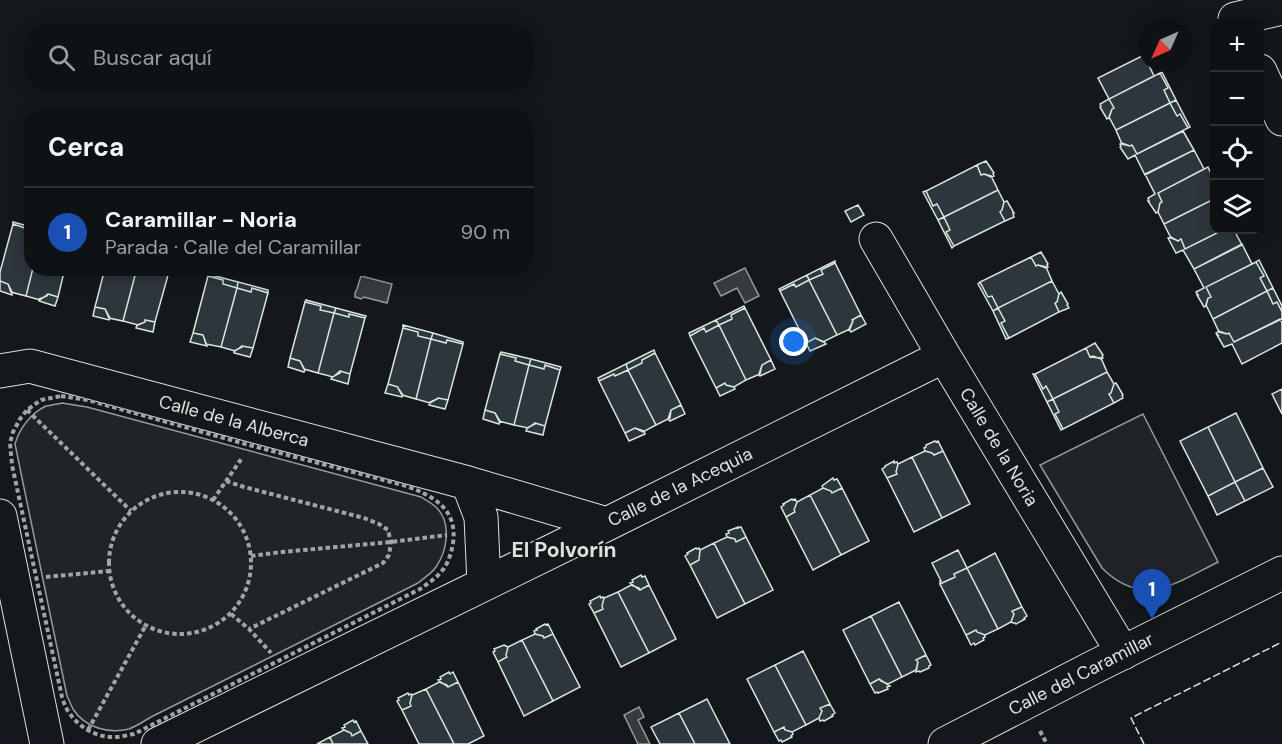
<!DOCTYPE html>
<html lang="es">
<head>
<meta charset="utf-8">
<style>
	body { margin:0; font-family:"DM Sans",sans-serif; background:#181b1e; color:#f1f3f6 }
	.controls { position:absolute; right:18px; top:18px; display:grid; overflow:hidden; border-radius:12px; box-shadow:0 3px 15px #0003 }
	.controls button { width:54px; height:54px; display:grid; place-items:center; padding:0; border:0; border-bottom:2px solid #2f3234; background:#0f1215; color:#f1f3f6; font:30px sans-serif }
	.compass { position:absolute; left:1138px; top:18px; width:54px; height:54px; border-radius:50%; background:#0f1215; box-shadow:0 3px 15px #0003; rotate:225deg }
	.you { position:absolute; left:794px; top:342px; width:21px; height:21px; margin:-15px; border:4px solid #fff; border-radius:50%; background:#1a73e8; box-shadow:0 0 0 9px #1a73e833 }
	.badge { display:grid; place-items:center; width:39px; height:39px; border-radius:50%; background:#8c9099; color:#fff; font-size:20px; font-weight:700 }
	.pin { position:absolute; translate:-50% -50px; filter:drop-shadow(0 2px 3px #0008) }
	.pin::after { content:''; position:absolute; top:32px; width:21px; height:18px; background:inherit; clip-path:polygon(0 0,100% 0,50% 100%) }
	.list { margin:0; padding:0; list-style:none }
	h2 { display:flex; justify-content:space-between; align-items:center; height:78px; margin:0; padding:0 24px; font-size:26px }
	h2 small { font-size:20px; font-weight:400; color:#9b9ea0 }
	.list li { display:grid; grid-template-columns:39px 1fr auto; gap:18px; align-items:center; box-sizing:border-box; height:90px; padding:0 24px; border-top:2px solid #2f3234 }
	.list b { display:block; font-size:22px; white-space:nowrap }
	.list p { margin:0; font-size:20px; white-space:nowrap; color:#9b9ea0 }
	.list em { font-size:20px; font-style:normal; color:#9b9ea0 }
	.icon { flex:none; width:33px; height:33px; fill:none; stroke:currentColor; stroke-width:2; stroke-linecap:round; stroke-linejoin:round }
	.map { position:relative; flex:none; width:1282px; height:744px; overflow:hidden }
	.search { position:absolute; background:#0f1215; box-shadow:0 3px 15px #0003; left:24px; top:24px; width:510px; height:66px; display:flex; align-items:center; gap:15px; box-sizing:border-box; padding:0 21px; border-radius:24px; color:#9b9ea0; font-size:22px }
	.panel { position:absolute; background:#0f1215; box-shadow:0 3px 15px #0003; left:24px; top:108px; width:510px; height:168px; border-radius:24px }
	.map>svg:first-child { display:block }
	.green { fill:#202428; stroke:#939e99; stroke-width:1.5 }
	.water { fill:#363b3e; stroke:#939e99; stroke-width:1.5 }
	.building { fill:#2c363c; stroke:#d8e6dc; stroke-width:1.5 }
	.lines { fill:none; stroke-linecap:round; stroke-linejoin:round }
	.minor-casing { stroke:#d8e6dc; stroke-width:35 }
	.path { stroke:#9da8a2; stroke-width:4; stroke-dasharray:4.5 3; stroke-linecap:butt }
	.minor { stroke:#14181c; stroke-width:33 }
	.fence { stroke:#d8e6dc; stroke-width:1.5; stroke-dasharray:8 3; stroke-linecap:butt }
	.labels { text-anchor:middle; stroke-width:4.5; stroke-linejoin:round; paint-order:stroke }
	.street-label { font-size:18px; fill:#d8e6dc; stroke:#14181c }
	.quarter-label { font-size:21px; font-weight:bold; fill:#d8e6dc; stroke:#14181c }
</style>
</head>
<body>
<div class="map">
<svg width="1282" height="744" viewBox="0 0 1282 744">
	<rect width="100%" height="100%" fill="#14181c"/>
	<!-- green -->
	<path class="green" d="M62 403 87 407 421 497C426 500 433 504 437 508 452 524 447 551 436 567 432 573 424 578 418 583L151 717C144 721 137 726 129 729 109 734 85 728 73 709 71 705 69 700 67 696L15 444C19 429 31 413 46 406 51 405 57 404 62 403Z
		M1143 414 1218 562C1176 583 1143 609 1102 568L1040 465Z"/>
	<!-- water -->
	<path class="water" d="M745 268 759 296 745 303 737 288 721 296 714 283Z
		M361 276 392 284 387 303 364 297 361 299 355 297V293L357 289Z
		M639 707 644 717 638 720 650 744H638L624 715Z"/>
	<!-- building -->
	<path class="building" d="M1144 55 1154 76 1109 99 1114 108 1112 109 1109 118 1107 119 1100 107 1101 106 1100 104 1109 99 1098 78Z
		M1162 72 1176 100 1170 103 1164 90 1168 88 1160 73Z
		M1160 73 1168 88 1164 90 1170 103 1116 130 1109 117 1112 109 1114 108 1109 99Z
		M1176 100 1190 127 1188 128 1180 114 1177 116 1170 103Z
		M1170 103 1177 116 1180 114 1188 128 1137 154 1132 145 1130 146 1122 144 1116 130Z
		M1183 131 1194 150 1145 175 1135 155 1128 159 1120 147 1121 146 1120 144 1122 143 1130 146 1132 145 1137 154Z
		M1194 150 1204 169 1158 193 1162 202 1160 203 1158 212 1156 213 1148 201H1149L1148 198 1155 194 1145 174Z
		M986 161 994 173 993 174 994 176 991 177 984 174 981 175 977 165Z
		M977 165 981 175 984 174 991 176 998 190 944 217 937 204 933 206 926 191Z
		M1208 167 1214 180V183L1212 184 1214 189V199L1164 224 1158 212 1160 203 1162 202 1158 193Z
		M998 190 1004 202 1002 210 1000 212 1005 221 954 246 946 232 950 230 944 217Z
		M926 191 933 206 937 204 944 217 938 220 923 192Z
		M1214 199V230H1223L1185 249 1181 239 1178 241 1171 238 1164 224Z
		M1007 201 1014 213H1013L1014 217 1005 221 1000 212 1002 210 1004 202Z
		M858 205 864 215 851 222 845 211Z
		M944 217 950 230 946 232 954 246 952 248 938 220Z
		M13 222 32 227V234L27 233 28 229 13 224Z
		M13 224 28 229 27 233 32 234V268H33L26 296 11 292 8 284 0 281V272Z
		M1223 230H1234L1242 245 1194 269 1183 250 1176 253 1168 238 1171 237 1178 241 1181 239 1185 249Z
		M1242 244 1252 264 1206 287 1211 297 1208 298 1206 306 1204 307 1197 295H1198L1196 292 1204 288 1194 269Z
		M1041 252 1048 264 1047 265 1048 267 1046 268 1038 265 1036 266 1031 257Z
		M1031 257 1036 266 1038 265 1046 267 1052 281 998 308 992 296 988 297 980 282Z
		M1259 260 1273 288 1267 291 1260 278 1264 276 1256 262Z
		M835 261V263L821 270 823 274 809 280 807 275Z
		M1256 262 1264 276 1260 278 1267 291 1213 319 1206 305 1208 298 1211 297 1206 287Z
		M835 263 861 315 852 320 853 321 850 329 837 335 809 280 823 274 821 270Z
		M33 268H65L58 297 48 294 40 300 26 296Z
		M105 268H137L123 321 109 318 105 309 95 307Z
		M137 268H170L155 322 145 320V322L138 325 123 321Z
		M208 274 238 282 237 288 223 284V280L208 276Z
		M807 275 809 280 796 287 794 284 780 291 779 289Z
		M208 276 223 280V284L237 288 221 347 206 344 203 335 193 333Z
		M809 280 837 335 823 342 815 338 806 343 780 291 794 284 796 287Z
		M0 281 8 284 12 292V295L0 291Z
		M1052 281 1059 294 1057 302 1055 303 1059 312 1009 338 1001 323 1005 321 998 308Z
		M238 282 268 290V293L252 288 251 292 237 288Z
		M980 282 988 297 992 296 998 308 993 311 978 284Z
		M237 288 251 292 252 288 268 293 253 348 242 346 235 351 221 347Z
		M1273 288 1282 306V312L1277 302 1273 304 1267 291Z
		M1267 291 1273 304 1277 302 1282 312V319L1234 342 1229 333 1227 334 1219 332 1213 319Z
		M1061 292 1068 304 1067 305 1069 308 1059 312 1055 303 1057 302 1059 294Z
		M48 294 58 297 55 306 39 301V299L47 296Z
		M306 300 336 308 334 313 320 310 321 306 305 302Z
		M305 302 321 306 320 310 334 313 318 373 304 369 300 361 290 358Z
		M744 306 745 308 731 315 732 319 719 325 716 320Z
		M95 307 105 309 110 318 109 320 93 316Z
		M336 308 366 316 365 318 349 314V317L334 313Z
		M745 308 771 360 762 365 760 374 746 380 719 325 732 319 731 315Z
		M998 308 1005 321 1001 323 1009 338 1006 339 993 311Z
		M334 313 349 317V314L365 318 350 374 340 371 333 377 318 373Z
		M861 315 866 324 851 332 849 329 853 321 852 320Z
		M1280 319 1282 323V343L1242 364 1232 344 1224 347 1217 335H1218L1216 333 1219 331 1227 334 1229 333 1234 342Z
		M145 320 155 322 153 332 136 328 137 325 145 322Z
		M716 320 719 325 706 332 704 328 690 336 689 333Z
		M403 325 433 333 431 339 418 336V332L403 328Z
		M719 325 746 380 734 387 726 385 725 383 716 388 690 336 704 328 706 332Z
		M403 328 418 332V336L431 339 416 399 402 395 398 388V387L388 384Z
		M193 333 203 335 207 346 190 342Z
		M433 333 463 342V344L447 340 446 343 431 339Z
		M815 338 824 342 826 344 810 351 806 343Z
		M431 339 446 343 447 340 463 344 448 400 438 398 437 399 430 403 416 399Z
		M1095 343 1103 355 1102 356 1103 358 1101 359 1093 356 1090 357 1086 348Z
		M242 346 253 348 250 357 234 353V351L242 347Z
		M1086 348 1090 357 1101 358 1107 372 1053 399 1046 386 1043 389 1035 374Z
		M654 350 655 353 642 360V363L628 370 626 364Z
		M501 352 531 359 529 365 515 361 516 358 500 354Z
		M655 353 681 405 671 410 670 418 656 425 628 370 642 363V360Z
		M500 354 516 358 515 361 529 365 514 425 499 421 495 413 485 410Z
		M290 358 300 361 305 370 304 372 288 367Z
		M531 359 561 367 560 370 545 365 544 369 529 365Z
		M771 360 775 369 760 376 759 374 762 365Z
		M626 364 628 370 615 376 614 374 599 381 598 378Z
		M529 365 544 369 545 365 560 370 545 426 535 423 528 428 514 425Z
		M628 370 656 425 643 432 635 428 625 433 599 381 614 374 615 376Z
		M340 371 350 374 348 384 331 379 332 377 340 373Z
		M1107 372 1114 384 1111 393 1109 394 1114 403 1063 429 1055 414 1059 412 1053 399Z
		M1033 374H1035L1043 389 1046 386 1053 399 1047 402Z
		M725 383 726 385 734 387 735 389 720 396 716 388Z
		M1116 383 1123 395 1122 396 1123 398 1114 403 1109 394 1111 393 1114 384Z
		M388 384 398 387V388L403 395 402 397 385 393Z
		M1282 389V414L1272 394Z
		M438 398 448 400 445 409 429 405 430 402 437 399Z
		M1053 399 1059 412 1055 414 1063 429 1061 430 1047 402Z
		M681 405 685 414 670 421 668 419 671 410Z
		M485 410 495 413 500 421 499 424 483 419Z
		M1236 413 1263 468 1235 482 1208 427Z
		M535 423 545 426 543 435 526 431 527 428 535 424Z
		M1208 427 1235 482 1208 496 1180 441Z
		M635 428 644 431 645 434 629 441 625 433Z
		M935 441 936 442 938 441 943 451 934 455 932 453 925 451 924 448 926 447V445Z
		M925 451 932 453 934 455 943 451 970 504 942 518 912 457Z
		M912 457 942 518 914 532 887 478 897 474 896 472 898 464Z
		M894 461V463L897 462 898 464 896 472 897 474 887 478 882 469 885 467V466Z
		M1263 468 1273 487 1245 501 1235 482Z
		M833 478 834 480 837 479 842 488 832 493 831 491 823 488 822 486Z
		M1235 482 1245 501 1217 515 1208 496Z
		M823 488 831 491 832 493 842 488 869 541 841 555 810 495Z
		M810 495 841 555 813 570 786 517 795 512 794 510 797 502Z
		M792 499 793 500 795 499 797 502 794 510 795 512 786 517 781 507 784 505 783 504Z
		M738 527V528L741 527 746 537 736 542 735 539 727 537 726 534 729 533 728 531Z
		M727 537 735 539 736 542 746 537 773 590 745 604 714 543Z
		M714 543 745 604 717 618 690 565 699 560 700 550Z
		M696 548 697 549 699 548 700 550 699 560 690 565 685 556 688 554 687 553Z
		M958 550 967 568 954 574 955 577 940 584V581H941L932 563Z
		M995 553 1022 607 1012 611 1014 614 1011 622 998 629 967 568Z
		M967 568 998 629 985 635 977 632 976 630 966 635 940 584 955 577 954 574Z
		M641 575 642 577 645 576 649 585 640 590 630 583 633 582 632 580Z
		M631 585 639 588 640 590 649 585 676 639 649 653 618 592Z
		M618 592 649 653 621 667 594 613 603 609 602 606 604 598Z
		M600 596 601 598 603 597 604 598 602 606 603 609 594 613 589 604 591 603 590 601Z
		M899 602 926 655 916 660 918 662 916 670 902 677 871 616Z
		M1022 607 1027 616 1024 618 1025 619 1016 624 1015 623H1013L1011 622 1014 614 1012 611Z
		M871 616 902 677 888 684 881 681 879 679 870 684 843 630Z
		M545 624 546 625 548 624 553 634 544 638 543 636 535 634 534 631 537 630 536 629Z
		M976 630 977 632 985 635V637L983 638 984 640 975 645 974 643 971 645 966 635Z
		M535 634 543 636 544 638 553 634 580 687 553 701 522 640Z
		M522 640 553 701 524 716 498 662 507 657 506 655 508 647Z
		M504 645 508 647 506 655 507 657 498 662 493 652 495 651 494 649Z
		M803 651 830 704 820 708 822 711 819 718 806 725 775 665Z
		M926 655 931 665 929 666V668L920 672 919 671 916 672 918 662 916 660Z
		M775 665 806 725 792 732 785 730 784 727 774 732 747 679Z
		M449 672 450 674 453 672 458 682 448 687 438 680 441 679 440 677Z
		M879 679 890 686 887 687 888 689 878 693 877 692 875 693 870 684Z
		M439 682 447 685 448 687 458 682 484 736 468 744H454L426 689Z
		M426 689 454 744H419L402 710 411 706 410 703 412 695Z
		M408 693 409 695 411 694 412 695 410 703 411 706 402 710 397 701 399 700 398 698Z
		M707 699 730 744H695L679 713Z
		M830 704 835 713 832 715 833 716 824 721 823 720 820 721 819 718 822 711 820 708Z
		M679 713 695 744H660L651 727Z
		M353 720 354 722 356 721 361 731 352 736 351 733 344 730 342 728 345 727 344 725Z
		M784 727 785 730 792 732 793 734 791 736 792 737 782 742 781 740 779 741 774 732Z
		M344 730 351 733 352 736 361 731 368 744H333L330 737Z
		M330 737 333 744H317Z"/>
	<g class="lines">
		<!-- minor casing -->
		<g class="minor-casing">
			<path id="minor" d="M1235 19 1282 8
				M1260 71 1282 119
				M876 239 944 356 1123 653
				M0 371 30 366 468 483 607 524
				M468 483 481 517 484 584
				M0 516 47 744
				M158 744 607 524 944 356
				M945 744 1094 667 1282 573"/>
		</g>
		<!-- path -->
		<path class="path" d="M61 396 88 400 249 445 403 485C432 495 458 508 453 543 451 554 448 565 440 573 435 579 428 583 422 588L134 734C128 735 121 737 115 737 98 738 80 728 70 714 66 709 64 703 62 697L12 465 10 443 13 432 20 419 27 410 41 400Z
			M27 410 131 511
			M226 481 244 487 364 518 379 524 388 530 391 542 389 555 383 563 249 629
			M109 563a71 71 0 1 1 142 0a71 71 0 1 1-142 0Z
			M213 500 242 458
			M251 556 282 552 391 542 447 535
			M46 577 109 571
			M231 614 249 629 271 653
			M88 730 146 625
			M1040 731 1047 744"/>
		<!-- minor -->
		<use href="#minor" class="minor"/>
		<!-- fence -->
		<path class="fence" d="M1144 744 1131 718 1282 642"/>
	</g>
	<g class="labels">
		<!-- street labels -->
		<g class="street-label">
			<text transform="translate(234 421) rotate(15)" y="6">Calle de la Alberca</text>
			<text transform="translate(999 447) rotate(59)" y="6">Calle de la Noria</text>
			<text transform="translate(680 487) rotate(-26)" y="6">Calle de la Acequia</text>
			<text transform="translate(1081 674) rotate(-27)" y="6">Calle del Caramillar</text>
		</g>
		<!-- quarter labels -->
		<g class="quarter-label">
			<text x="564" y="557">El Polvorín</text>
		</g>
	</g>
</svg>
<div class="controls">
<button>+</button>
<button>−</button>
<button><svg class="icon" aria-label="locate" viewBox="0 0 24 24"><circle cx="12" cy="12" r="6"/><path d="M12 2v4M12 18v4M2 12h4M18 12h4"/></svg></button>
<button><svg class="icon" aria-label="layers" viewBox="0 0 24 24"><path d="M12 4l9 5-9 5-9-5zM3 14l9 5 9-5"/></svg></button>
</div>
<svg class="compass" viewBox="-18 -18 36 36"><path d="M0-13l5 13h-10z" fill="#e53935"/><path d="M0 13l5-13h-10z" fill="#9b9ea0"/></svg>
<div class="you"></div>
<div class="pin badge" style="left:1152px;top:619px;background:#1a4fb4">1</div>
<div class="search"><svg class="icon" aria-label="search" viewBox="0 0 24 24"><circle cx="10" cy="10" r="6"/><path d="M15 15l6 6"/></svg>Buscar aquí</div>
<section class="panel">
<h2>Cerca<small></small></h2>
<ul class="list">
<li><span class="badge" style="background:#1a4fb4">1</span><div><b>Caramillar - Noria</b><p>Parada · Calle del Caramillar</p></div><em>90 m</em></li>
</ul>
</section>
</div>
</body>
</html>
